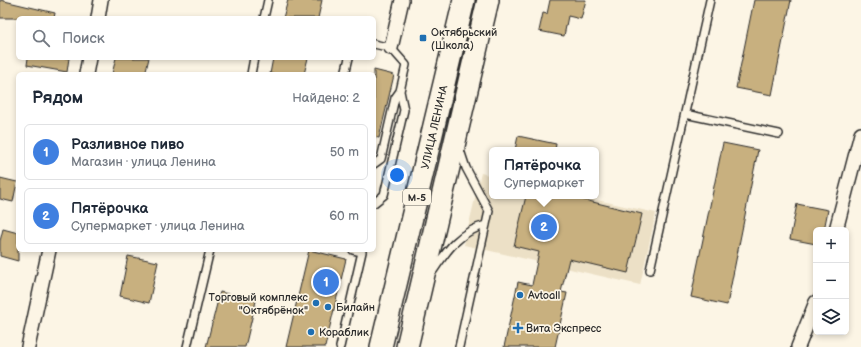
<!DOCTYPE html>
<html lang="ru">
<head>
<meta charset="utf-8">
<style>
	body { margin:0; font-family:"Balsamiq Sans",sans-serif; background:#f6f6f7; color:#1f2937 }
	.controls { position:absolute; right:12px; bottom:12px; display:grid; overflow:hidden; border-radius:6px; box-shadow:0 2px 6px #0003 }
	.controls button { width:36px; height:36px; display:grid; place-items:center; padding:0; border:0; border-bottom:1px solid #e0e1e3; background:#fff; color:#1f2937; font:20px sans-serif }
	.you { position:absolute; left:397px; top:175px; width:14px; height:14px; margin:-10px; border:3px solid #fff; border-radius:50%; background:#1a73e8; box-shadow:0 0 0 6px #1a73e833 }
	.badge { display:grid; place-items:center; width:26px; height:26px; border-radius:50%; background:#111827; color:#fff; font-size:13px; font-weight:700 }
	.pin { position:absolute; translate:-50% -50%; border:2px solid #fff; box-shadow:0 1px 4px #0006 }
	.popup { position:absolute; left:489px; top:147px; width:110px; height:52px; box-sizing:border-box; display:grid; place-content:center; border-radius:6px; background:#fff; filter:drop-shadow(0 1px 3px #0005); font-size:13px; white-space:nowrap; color:#747a83 }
	.popup b { font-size:15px; color:#1f2937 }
	.popup::after { content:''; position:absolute; left:50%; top:100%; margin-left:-8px; border:8px solid transparent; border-top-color:#fff }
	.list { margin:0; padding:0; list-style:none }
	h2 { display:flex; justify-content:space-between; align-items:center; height:52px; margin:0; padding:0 16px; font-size:17px }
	h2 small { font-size:13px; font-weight:400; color:#747a83 }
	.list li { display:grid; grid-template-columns:26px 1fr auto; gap:12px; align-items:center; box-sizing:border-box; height:56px; margin:0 8px 8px; padding:0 8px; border:1px solid #e0e1e3; border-radius:6px }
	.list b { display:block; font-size:15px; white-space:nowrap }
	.list p { margin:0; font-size:13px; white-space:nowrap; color:#747a83 }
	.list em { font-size:13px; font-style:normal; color:#747a83 }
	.icon { flex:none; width:22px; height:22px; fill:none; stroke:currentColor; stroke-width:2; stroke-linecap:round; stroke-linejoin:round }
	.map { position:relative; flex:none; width:861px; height:347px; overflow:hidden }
	.search { position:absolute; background:#fff; box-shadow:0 2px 6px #0003; left:16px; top:16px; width:360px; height:44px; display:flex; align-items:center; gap:10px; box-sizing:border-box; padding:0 14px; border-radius:6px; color:#747a83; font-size:15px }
	.panel { position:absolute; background:#fff; box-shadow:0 2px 6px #0003; left:16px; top:72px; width:360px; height:180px; border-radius:6px }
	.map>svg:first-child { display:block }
	.built { fill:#ece0c6 }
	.building { fill:#c8b07f; stroke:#2b2b2b }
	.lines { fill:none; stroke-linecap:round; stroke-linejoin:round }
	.service-casing { stroke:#2b2b2b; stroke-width:10 }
	.minor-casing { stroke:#2b2b2b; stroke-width:16 }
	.primary-casing { stroke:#2b2b2b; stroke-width:24 }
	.service { stroke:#fcf5e5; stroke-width:7 }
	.minor { stroke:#fcf5e5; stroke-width:13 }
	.primary { stroke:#fcf5e5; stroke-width:21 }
	.poi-dot { fill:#1f6fb2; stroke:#fcf5e5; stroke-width:1.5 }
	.labels { text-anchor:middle; stroke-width:3.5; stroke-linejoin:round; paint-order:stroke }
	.shield { fill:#fcf5e5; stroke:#6a6863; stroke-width:1 }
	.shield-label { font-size:10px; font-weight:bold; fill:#2b2b2b }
	.poi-label { font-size:11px; fill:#2b2b2b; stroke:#fcf5e5; text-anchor:start }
	.street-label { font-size:11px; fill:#2b2b2b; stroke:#fcf5e5 }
</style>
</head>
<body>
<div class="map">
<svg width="861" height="347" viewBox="0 0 861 347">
	<rect width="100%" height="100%" fill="#fcf5e5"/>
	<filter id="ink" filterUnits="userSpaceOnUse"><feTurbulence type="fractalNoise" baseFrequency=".025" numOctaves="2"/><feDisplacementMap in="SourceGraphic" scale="8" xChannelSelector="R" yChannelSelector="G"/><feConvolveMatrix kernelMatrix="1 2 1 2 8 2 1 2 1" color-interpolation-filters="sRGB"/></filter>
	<g filter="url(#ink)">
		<!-- built -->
		<path class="built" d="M481 173 492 176V196H579L656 213 640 285 464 245Z"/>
		<!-- building -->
		<path class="building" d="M0 0 55 13 54 18H0Z
			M288 0H322L318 18H283Z
			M550 0H586L581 19 568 16 564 36 539 31 543 13 547 14Z
			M754 0H791L772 95 736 88Z
			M28 58H69L67 72 27 65Z
			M116 58H149L145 74H112Z
			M273 58H308L304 74H270Z
			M374 70 394 75 379 138 374 137Z
			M518 136 556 144 555 150H515Z
			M723 143 758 150 727 305 691 297Z
			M0 178 17 182 13 202 0 199Z
			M526 196H568L642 214 628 273 569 259 561 292 567 293 555 347H504L518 282 532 285 539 252 514 246Z
			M797 204 828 210 824 230H816V244L790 239Z
			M3 229 18 233V261L0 256V241Z
			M309 250 346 259 325 347H286Z
			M128 256 158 262 149 303 120 296Z
			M220 292 256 301 245 347H206Z"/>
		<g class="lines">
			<!-- service casing -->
			<g class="service-casing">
				<path id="service" d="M264 18 268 0
					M374 44 391 48 406 65 400 91 395 98 381 159 374 164
					M251 74 254 58
					M345 74 349 58
					M685 114 779 134
					M374 203 384 195 404 110 400 91
					M650 270 710 0
					M433 271C447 250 460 231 486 225
					M187 347 210 250
					M340 347 362 252 353 250
					M459 347 489 211 466 168 460 150"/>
			</g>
			<!-- minor casing -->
			<g class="minor-casing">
				<path id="minor" d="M98 18 101 0
					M391 48 402 0
					M86 74 89 58
					M836 230 861 134
					M28 347 49 250
					M798 347 816 302"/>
			</g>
			<!-- primary casing -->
			<g class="primary-casing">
				<path id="primary" d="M381 347 464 0
					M407 347 488 0"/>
			</g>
			<!-- service -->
			<use href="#service" class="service"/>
			<!-- minor -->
			<use href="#minor" class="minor"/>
			<!-- primary -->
			<use href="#primary" class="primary"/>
		</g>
	</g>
	<!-- markers -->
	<g class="poi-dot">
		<rect x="419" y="34" width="8" height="8" rx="2"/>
		<circle cx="520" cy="295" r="4"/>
		<circle cx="316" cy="303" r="4"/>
		<circle cx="328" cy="307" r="4"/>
		<path d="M516 322h4v4h4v4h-4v4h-4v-4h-4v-4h4z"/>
		<circle cx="311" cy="332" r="4"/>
	</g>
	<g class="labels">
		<!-- shield labels -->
		<rect class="shield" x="403" y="189" width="28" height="16" rx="3"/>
		<g class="shield-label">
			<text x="417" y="201">М-5</text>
		</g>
		<!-- poi labels -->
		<g class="poi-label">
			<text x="431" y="36">Октябрьский<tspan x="431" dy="13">(Школа)</tspan></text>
			<text x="528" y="299">Avtoall</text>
			<text x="308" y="301" text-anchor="end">Торговый комплекс<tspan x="308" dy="13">"Октябрёнок"</tspan></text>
			<text x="336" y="311">Билайн</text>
			<text x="526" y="332">Вита Экспресс</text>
			<text x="319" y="336">Кораблик</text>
		</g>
		<!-- street labels -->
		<g class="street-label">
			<text transform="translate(434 127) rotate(-77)" y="4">УЛИЦА ЛЕНИНА</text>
		</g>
	</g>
</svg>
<div class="controls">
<button>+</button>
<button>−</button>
<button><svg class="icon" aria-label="layers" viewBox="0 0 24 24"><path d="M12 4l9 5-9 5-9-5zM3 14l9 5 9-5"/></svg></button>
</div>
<div class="you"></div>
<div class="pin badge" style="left:326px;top:282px;background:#3f7fe0">1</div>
<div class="pin badge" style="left:544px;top:227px;background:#3f7fe0">2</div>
<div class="popup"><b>Пятёрочка</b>Супермаркет</div>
<div class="search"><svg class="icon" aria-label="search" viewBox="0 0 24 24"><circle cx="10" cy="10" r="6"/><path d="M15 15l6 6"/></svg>Поиск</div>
<section class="panel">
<h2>Рядом<small>Найдено: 2</small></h2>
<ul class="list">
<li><span class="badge" style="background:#3f7fe0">1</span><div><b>Разливное пиво</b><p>Магазин · улица Ленина</p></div><em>50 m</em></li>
<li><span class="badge" style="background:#3f7fe0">2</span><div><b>Пятёрочка</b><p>Супермаркет · улица Ленина</p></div><em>60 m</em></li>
</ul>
</section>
</div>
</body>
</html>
